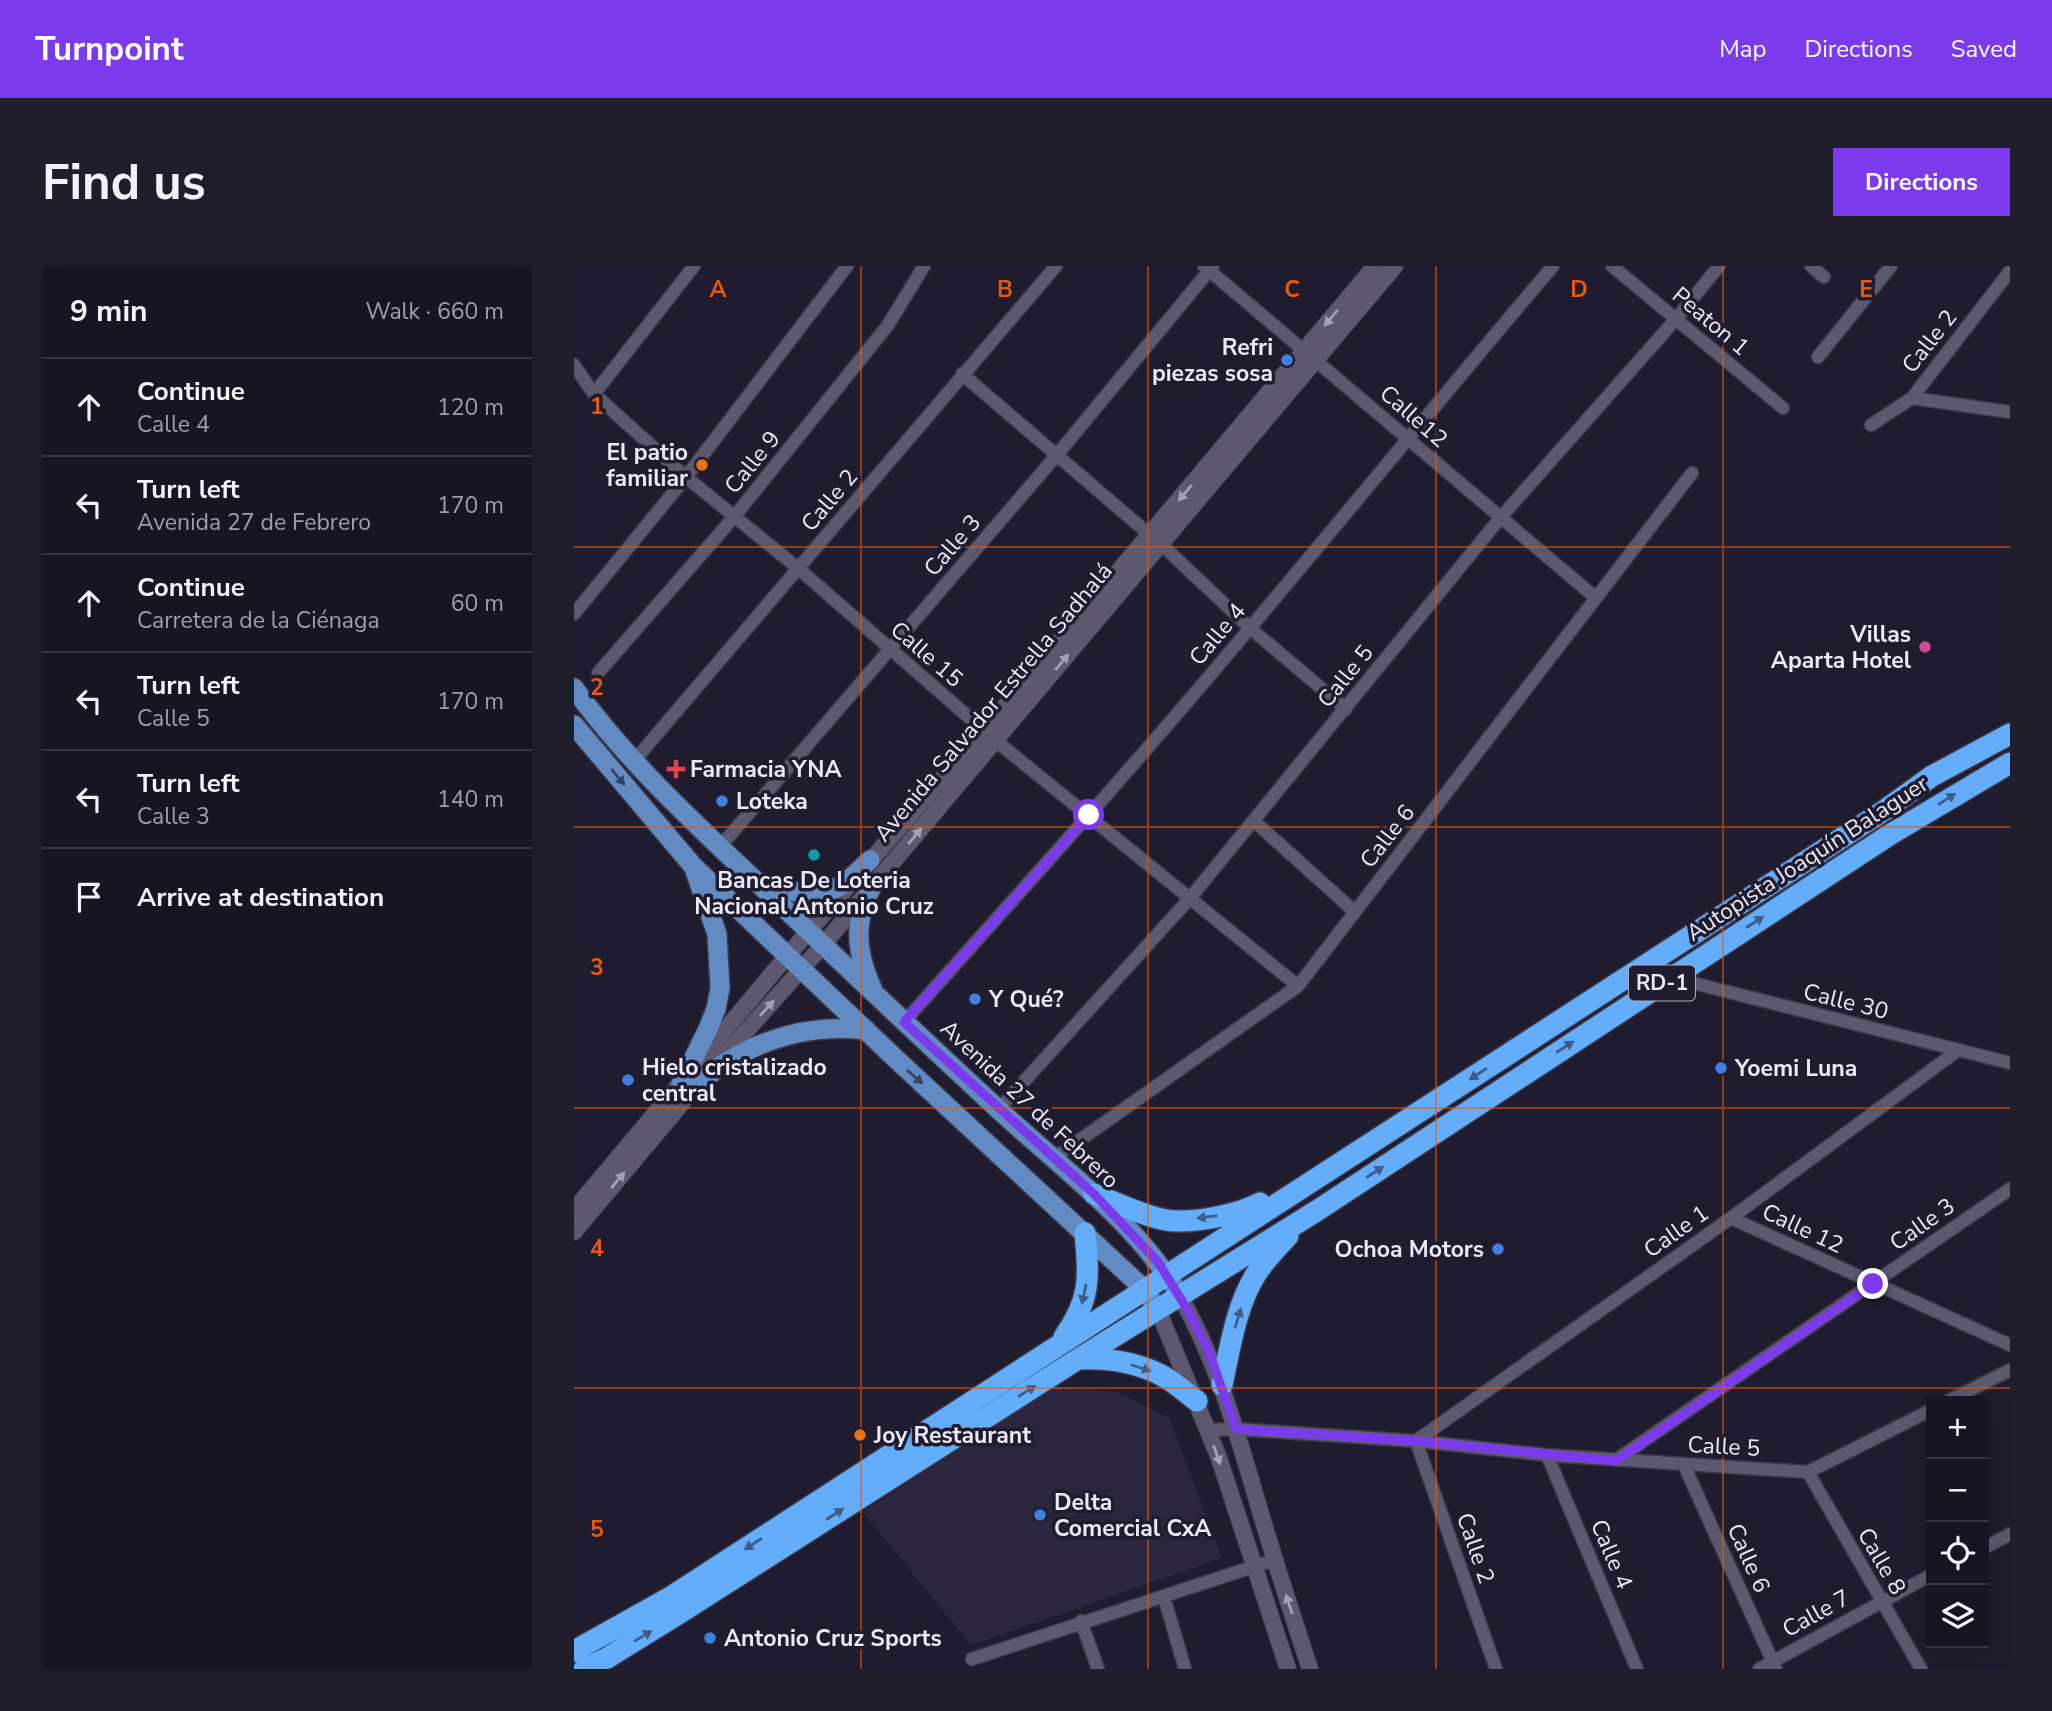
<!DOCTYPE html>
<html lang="en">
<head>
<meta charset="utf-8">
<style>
	body { margin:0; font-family:"Nunito Sans",sans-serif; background:#211e2b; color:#f1f3f6 }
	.controls { position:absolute; right:21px; bottom:21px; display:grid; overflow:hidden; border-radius:0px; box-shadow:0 7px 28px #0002 }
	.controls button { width:63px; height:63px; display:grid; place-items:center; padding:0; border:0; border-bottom:2px solid #363441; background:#181523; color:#f1f3f6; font:35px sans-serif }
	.stop { position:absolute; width:21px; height:21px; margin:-16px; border:5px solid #7c3aed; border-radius:50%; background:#fff }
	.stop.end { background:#7c3aed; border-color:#fff; box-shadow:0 2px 7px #0008 }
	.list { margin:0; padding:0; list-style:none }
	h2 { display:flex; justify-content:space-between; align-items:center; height:91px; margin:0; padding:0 28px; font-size:30px }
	h2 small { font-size:23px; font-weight:400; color:#9f9fa6 }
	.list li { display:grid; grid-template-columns:46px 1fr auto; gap:21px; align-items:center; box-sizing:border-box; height:98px; padding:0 28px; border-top:2px solid #363441 }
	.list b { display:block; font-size:26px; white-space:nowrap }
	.list p { margin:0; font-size:23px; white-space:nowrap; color:#9f9fa6 }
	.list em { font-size:23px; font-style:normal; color:#9f9fa6 }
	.icon { flex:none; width:38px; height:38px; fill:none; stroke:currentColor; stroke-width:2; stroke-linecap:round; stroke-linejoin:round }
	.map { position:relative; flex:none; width:1436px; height:1403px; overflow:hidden; border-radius:0px }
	header { display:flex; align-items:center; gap:42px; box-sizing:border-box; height:98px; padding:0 35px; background:#7c3aed; color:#fff }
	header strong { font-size:33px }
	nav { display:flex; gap:38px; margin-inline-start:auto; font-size:24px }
	.intro { display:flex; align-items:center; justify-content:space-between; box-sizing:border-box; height:168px; padding:0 42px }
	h1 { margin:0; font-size:49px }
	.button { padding:18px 32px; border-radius:0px; background:#7c3aed; color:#fff; font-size:24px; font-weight:700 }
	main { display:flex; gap:42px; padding:0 42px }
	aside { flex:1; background:#181523; border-radius:0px; box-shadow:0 7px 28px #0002 }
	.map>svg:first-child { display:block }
	.built { fill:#2b253d }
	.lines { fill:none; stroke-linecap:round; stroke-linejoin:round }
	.street-casing { stroke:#3c3848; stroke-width:15 }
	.secondary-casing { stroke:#3c3848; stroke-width:18 }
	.primary-casing { stroke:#3c3848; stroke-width:22 }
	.highway-casing { stroke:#3c3848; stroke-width:24 }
	.street { stroke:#5d586e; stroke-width:12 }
	.secondary { stroke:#5d586e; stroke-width:16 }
	.primary { stroke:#618bc2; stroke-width:19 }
	.highway { stroke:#63adfa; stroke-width:21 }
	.oneway { fill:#a4a1b2 }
	.oneway2 { fill:#374362 }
	.oneway3 { fill:#3e5d8a }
	.route { stroke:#7c3aed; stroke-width:9 }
	.grid { fill:none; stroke:#e8590c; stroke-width:2; stroke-opacity:0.55 }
	.shop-dot { fill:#3f7fe0; stroke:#201c2f; stroke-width:2.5 }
	.food-dot { fill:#e8710a; stroke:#201c2f; stroke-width:2.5 }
	.hotel-dot { fill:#d1479c; stroke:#201c2f; stroke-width:2.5 }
	.health-dot { fill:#e0444e; stroke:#201c2f; stroke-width:2.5 }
	.culture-dot { fill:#0f9aa8; stroke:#201c2f; stroke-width:2.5 }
	.labels { text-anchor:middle; stroke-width:7; stroke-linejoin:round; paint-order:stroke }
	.shield { fill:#201c2f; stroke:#afacbb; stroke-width:2 }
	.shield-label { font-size:21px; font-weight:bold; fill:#eceaf7 }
	.street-label { font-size:23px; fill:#eceaf7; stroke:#201c2f }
	.poi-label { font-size:23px; font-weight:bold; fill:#eceaf7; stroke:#201c2f; text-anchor:start }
	.grid-label { font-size:23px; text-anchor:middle; font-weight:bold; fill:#e8590c; stroke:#201c2f; stroke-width:7; stroke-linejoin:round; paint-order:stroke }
</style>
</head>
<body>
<header>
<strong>Turnpoint</strong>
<nav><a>Map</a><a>Directions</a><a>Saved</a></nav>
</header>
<div class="intro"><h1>Find us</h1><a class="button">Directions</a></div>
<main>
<aside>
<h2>9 min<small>Walk · 660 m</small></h2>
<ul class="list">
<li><svg class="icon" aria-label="ahead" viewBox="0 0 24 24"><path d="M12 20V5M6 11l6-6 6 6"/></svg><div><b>Continue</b><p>Calle 4</p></div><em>120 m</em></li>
<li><svg class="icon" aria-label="left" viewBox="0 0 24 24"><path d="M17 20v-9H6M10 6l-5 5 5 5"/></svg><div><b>Turn left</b><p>Avenida 27 de Febrero</p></div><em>170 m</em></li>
<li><svg class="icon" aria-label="ahead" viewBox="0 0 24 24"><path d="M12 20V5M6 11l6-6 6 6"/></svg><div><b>Continue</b><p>Carretera de la Ciénaga</p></div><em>60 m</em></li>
<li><svg class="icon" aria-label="left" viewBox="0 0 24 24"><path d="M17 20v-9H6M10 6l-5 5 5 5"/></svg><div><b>Turn left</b><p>Calle 5</p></div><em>170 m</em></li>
<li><svg class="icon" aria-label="left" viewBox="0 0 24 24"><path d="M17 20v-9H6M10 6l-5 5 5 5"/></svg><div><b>Turn left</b><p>Calle 3</p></div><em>140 m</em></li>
<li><svg class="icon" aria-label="arrive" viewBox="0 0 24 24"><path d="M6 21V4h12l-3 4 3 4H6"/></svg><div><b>Arrive at destination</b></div></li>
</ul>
</aside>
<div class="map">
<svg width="1436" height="1403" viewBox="0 0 1436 1403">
	<rect width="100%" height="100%" fill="#201c2f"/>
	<!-- built -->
	<path class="built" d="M479 1120 543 1126 595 1151 648 1292 397 1379 289 1246Z"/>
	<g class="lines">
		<!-- street casing -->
		<g class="street-casing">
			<path id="street" d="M630 0 1022 332
				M1038 0 1209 142
				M1237 0 1250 11
				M1244 91 1317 0
				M0 99 20 128 112 211 225 303 422 475 724 720
				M388 108 576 269
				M20 128 120 0
				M1338 132 1436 146
				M1297 159 1338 132 1436 5
				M587 278 676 362 772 443
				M0 348 112 211 273 0
				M24 407 160 251 314 59 350 0
				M60 495 482 0
				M680 555 781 646
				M145 582 482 190 639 0
				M1099 710 1111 715 1436 797
				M330 756C447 625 564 496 676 362 778 241 877 120 979 0
				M425 843 617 631 927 251 1102 53 1145 0
				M479 893 724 720 1118 207
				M1157 952 1436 1079
				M1374 1135 1436 1104
				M634 1164 662 1163 842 1175 973 1189 1234 1206 1357 1144
				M973 1189 1063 1403
				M1042 1194 1436 923
				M1110 1199 1202 1403
				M1234 1206 1347 1403
				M1410 1282 1436 1268
				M590 1331 611 1403
				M507 1355 524 1403
				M398 1393 700 1294
				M922 1403 842 1175 1157 952 1383 785
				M1185 1403 1357 1309"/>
		</g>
		<!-- secondary casing -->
		<g class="secondary-casing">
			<path id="secondary" d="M142 799 249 679 821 0
				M0 944 213 690 410 465 801 0
				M0 966 124 818
				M606 1030C646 1101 666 1177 689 1255 704 1305 720 1354 736 1403
				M584 1044 645 1192 714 1403"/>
		</g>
		<!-- primary casing -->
		<g class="primary-casing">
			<path id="primary" d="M0 422C53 495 120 557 186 619 265 694 345 770 425 844 487 901 563 957 606 1030
				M0 459 119 600 322 793 570 1023 584 1044
				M187 617C207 624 235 632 257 624 272 619 285 604 296 594
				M298 722C281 684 279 653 300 617
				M107 818 134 763 142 743 146 722 143 668 121 605
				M116 827C126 818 137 806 149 798 192 771 241 758 292 764"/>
		</g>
		<!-- highway casing -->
		<g class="highway-casing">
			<path id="highway" d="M520 928C541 936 580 955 602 955 626 956 665 948 686 937
				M490 1071C517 1033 515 1012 511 967
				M506 1093C534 1092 561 1096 587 1109 599 1115 611 1126 623 1135
				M648 1119C656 1082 662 1040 682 1008 691 994 703 982 714 970
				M0 1385 95 1332 1311 544 1358 510 1436 468
				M10 1403 33 1392 104 1348 504 1093 744 944 1317 568 1436 497"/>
		</g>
		<!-- street -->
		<use href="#street" class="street"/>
		<!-- secondary -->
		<use href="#secondary" class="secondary"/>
		<!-- primary -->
		<use href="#primary" class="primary"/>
		<!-- highway -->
		<use href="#highway" class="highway"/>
	</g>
	<!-- one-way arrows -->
	<defs><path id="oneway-solid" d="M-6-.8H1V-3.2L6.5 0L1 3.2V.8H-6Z" transform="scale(1.75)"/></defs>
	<g class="oneway">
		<use href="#oneway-solid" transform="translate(757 52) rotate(130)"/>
		<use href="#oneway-solid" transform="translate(611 227) rotate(130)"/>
		<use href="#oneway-solid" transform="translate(488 396) rotate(-50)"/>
		<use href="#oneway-solid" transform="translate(341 570) rotate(-50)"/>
		<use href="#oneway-solid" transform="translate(193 742) rotate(-48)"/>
		<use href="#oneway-solid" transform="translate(44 914) rotate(-50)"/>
		<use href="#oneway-solid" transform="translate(643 1189) rotate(70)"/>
		<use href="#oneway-solid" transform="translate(715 1338) rotate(-108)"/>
	</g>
	<g class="oneway2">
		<use href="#oneway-solid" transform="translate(44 511) rotate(50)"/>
		<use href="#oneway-solid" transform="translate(341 811) rotate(42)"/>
	</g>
	<g class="oneway3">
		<use href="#oneway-solid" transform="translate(1373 533) rotate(-32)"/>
		<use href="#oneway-solid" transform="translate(1181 656) rotate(-33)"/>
		<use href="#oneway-solid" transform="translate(991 781) rotate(-33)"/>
		<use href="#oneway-solid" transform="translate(904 808) rotate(147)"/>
		<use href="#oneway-solid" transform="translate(801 906) rotate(-33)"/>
		<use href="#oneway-solid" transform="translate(633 951) rotate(173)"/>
		<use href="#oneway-solid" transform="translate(510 1028) rotate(102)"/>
		<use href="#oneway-solid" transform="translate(664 1052) rotate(-73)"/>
		<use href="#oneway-solid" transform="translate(567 1102) rotate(18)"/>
		<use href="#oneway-solid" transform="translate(453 1125) rotate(-32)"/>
		<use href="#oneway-solid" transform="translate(261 1248) rotate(-33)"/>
		<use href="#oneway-solid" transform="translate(179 1278) rotate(147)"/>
		<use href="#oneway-solid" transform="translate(69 1370) rotate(-31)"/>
	</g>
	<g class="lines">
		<!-- route -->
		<path class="route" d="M515 549 330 756 520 928 584 996 613 1043 635 1086 662 1163 842 1175 1042 1195 1299 1018"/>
	</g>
	<!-- grid -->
	<path class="grid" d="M287 0V1403M574 0V1403M862 0V1403M1149 0V1403M0 281H1436M0 561H1436M0 842H1436M0 1122H1436"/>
	<!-- markers -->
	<g class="shop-dot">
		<circle cx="713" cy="94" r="7"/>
		<circle cx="148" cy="535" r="7"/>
		<circle cx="401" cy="733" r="7"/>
		<circle cx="1147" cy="802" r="7"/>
		<circle cx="54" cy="814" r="7"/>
		<circle cx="924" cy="983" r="7"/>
		<circle cx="466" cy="1249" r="7"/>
		<circle cx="136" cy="1372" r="7"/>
	</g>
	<g class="food-dot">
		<circle cx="128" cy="199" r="7"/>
		<circle cx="286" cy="1169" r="7"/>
	</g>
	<circle class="hotel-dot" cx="1351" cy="381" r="7"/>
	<path class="health-dot" d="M98.5 492.5h7v7h7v7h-7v7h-7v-7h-7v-7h7z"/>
	<circle class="culture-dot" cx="240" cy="589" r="7"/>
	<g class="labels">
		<!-- shield labels -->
		<rect class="shield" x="1055" y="699.5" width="66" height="35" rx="5"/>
		<g class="shield-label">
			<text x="1088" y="724">RD-1</text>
		</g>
		<!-- street labels -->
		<g class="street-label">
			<text transform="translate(1137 55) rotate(40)" y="8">Peaton 1</text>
			<text transform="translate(1355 75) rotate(-52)" y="8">Calle 2</text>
			<text transform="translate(840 150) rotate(41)" y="8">Calle12</text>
			<text transform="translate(178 196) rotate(-51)" y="8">Calle 9</text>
			<text transform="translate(255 234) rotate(-50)" y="8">Calle 2</text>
			<text transform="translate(378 279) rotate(-49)" y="8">Calle 3</text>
			<text transform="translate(643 368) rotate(-50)" y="8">Calle 4</text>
			<text transform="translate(353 388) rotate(41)" y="8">Calle 15</text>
			<text transform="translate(771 410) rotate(-51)" y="8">Calle 5</text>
			<text transform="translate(419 436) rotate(-50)" y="8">Avenida Salvador Estrella Sadhalá</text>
			<text transform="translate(813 570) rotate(-52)" y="8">Calle 6</text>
			<text transform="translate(1233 592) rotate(-33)" y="8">Autopista Joaquín Balaguer</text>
			<text transform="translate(1272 735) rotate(14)" y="8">Calle 30</text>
			<text transform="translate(456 838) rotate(43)" y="8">Avenida 27 de Febrero</text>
			<text transform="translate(1348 958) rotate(-35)" y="8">Calle 3</text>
			<text transform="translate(1229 962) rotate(25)" y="8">Calle 12</text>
			<text transform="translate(1102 965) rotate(-35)" y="8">Calle 1</text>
			<text transform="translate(1150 1180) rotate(3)" y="8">Calle 5</text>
			<text transform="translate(902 1282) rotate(71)" y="8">Calle 2</text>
			<text transform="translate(1038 1288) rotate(67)" y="8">Calle 4</text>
			<text transform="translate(1175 1292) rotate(66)" y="8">Calle 6</text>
			<text transform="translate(1308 1295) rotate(60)" y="8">Calle 8</text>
			<text transform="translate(1242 1347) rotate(-29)" y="8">Calle 7</text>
		</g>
		<!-- poi labels -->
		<g class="poi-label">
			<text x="699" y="89" text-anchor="end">Refri<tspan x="699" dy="26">piezas sosa</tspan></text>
			<text x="114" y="194" text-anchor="end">El patio<tspan x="114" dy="26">familiar</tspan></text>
			<text x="1337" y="376" text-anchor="end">Villas<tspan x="1337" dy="26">Aparta Hotel</tspan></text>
			<text x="116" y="511">Farmacia YNA</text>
			<text x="162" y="543">Loteka</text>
			<text x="240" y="622" text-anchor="middle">Bancas De Loteria<tspan x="240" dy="26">Nacional Antonio Cruz</tspan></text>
			<text x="415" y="741">Y Qué?</text>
			<text x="68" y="809">Hielo cristalizado<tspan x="68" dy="26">central</tspan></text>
			<text x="1161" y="810">Yoemi Luna</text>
			<text x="910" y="991" text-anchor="end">Ochoa Motors</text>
			<text x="300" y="1177">Joy Restaurant</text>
			<text x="480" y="1244">Delta<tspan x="480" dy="26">Comercial CxA</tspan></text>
			<text x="150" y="1380">Antonio Cruz Sports</text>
		</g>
	</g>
	<g class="grid-label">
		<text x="144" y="31">A</text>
		<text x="431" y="31">B</text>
		<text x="718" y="31">C</text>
		<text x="1005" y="31">D</text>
		<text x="1292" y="31">E</text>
		<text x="23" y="148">1</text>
		<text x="23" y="429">2</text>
		<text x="23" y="709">3</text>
		<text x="23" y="990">4</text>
		<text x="23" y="1271">5</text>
	</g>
</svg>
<div class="controls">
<button>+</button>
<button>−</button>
<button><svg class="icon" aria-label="locate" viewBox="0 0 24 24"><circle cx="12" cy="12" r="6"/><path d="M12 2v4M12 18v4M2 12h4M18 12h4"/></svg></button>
<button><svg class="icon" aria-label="layers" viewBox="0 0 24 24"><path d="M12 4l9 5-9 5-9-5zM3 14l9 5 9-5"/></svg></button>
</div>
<div class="stop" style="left:515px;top:549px"></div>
<div class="stop end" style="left:1299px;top:1018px"></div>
</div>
</main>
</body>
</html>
